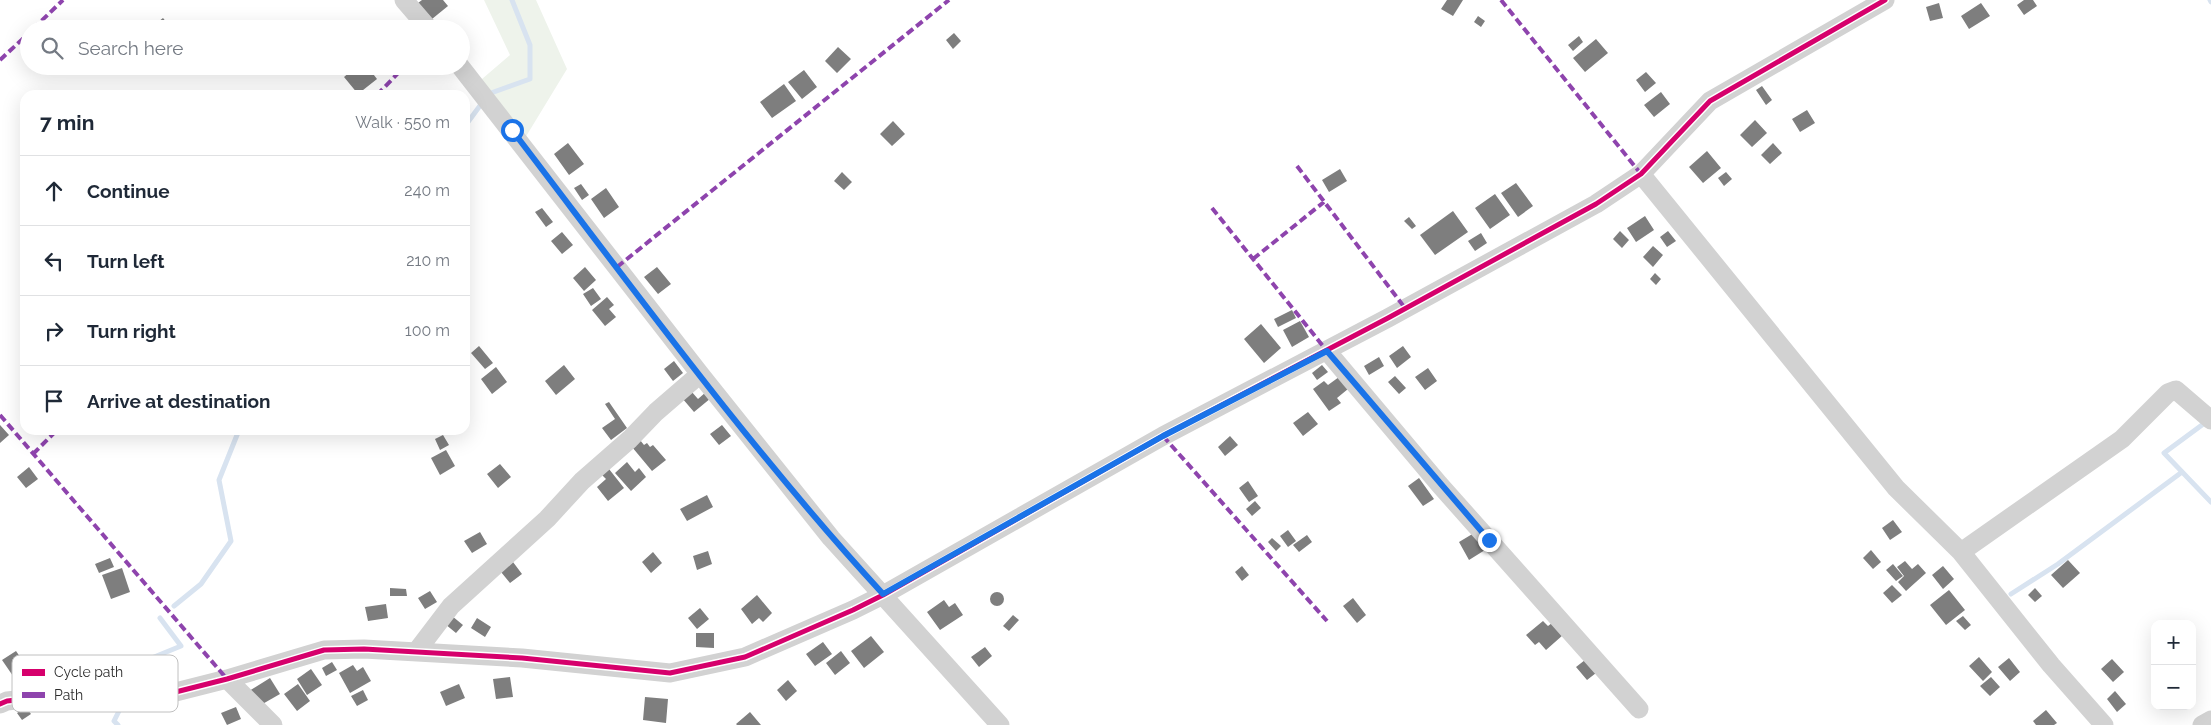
<!DOCTYPE html>
<html lang="en">
<head>
<meta charset="utf-8">
<style>
	body { margin:0; font-family:Raleway,sans-serif; background:#f2f2f3; color:#1f2937 }
	.controls { position:absolute; right:15px; bottom:15px; display:grid; overflow:hidden; border-radius:10px; box-shadow:0 5px 20px #0002 }
	.controls button { width:45px; height:45px; display:grid; place-items:center; padding:0; border:0; border-bottom:1px solid #e0e1e3; background:#fff; color:#1f2937; font:25px sans-serif }
	.stop { position:absolute; width:15px; height:15px; margin:-11px; border:4px solid #1a73e8; border-radius:50%; background:#fff }
	.stop.end { background:#1a73e8; border-color:#fff; box-shadow:0 1px 5px #0008 }
	.list { margin:0; padding:0; list-style:none }
	h2 { display:flex; justify-content:space-between; align-items:center; height:65px; margin:0; padding:0 20px; font-size:21px }
	h2 small { font-size:16px; font-weight:400; color:#747a83 }
	.list li { display:grid; grid-template-columns:32px 1fr auto; gap:15px; align-items:center; box-sizing:border-box; height:70px; padding:0 20px; border-top:1px solid #e0e1e3 }
	.list b { display:block; font-size:19px; white-space:nowrap }
	.list em { font-size:16px; font-style:normal; color:#747a83 }
	.icon { flex:none; width:28px; height:28px; fill:none; stroke:currentColor; stroke-width:2; stroke-linecap:round; stroke-linejoin:round }
	.map { position:relative; flex:none; width:2211px; height:725px; overflow:hidden }
	.search { position:absolute; background:#fff; box-shadow:0 5px 20px #0002; left:20px; top:20px; width:450px; height:55px; display:flex; align-items:center; gap:12px; box-sizing:border-box; padding:0 18px; border-radius:28px; color:#747a83; font-size:19px }
	.panel { position:absolute; background:#fff; box-shadow:0 5px 20px #0002; left:20px; top:90px; width:450px; height:345px; border-radius:15px }
	.map>svg:first-child { display:block }
	.green { fill:#eef3eb }
	.lines { fill:none; stroke-linecap:round; stroke-linejoin:round }
	.stream { stroke:#d8e3f0; stroke-width:5 }
	.building { fill:#7e7e7e }
	.minor { stroke:#d2d2d2; stroke-width:19 }
	.quiet { stroke:#8e44ad; stroke-width:4; stroke-dasharray:8 4; stroke-linecap:butt }
	.cycleway-casing { stroke:#fff; stroke-width:8 }
	.cycleway { stroke:#d6006c; stroke-width:5 }
	.route { stroke:#1a73e8; stroke-width:6 }
	.key { fill:#fff; stroke:#c0c0c0; stroke-width:1 }
	.key-label { font-size:14px; fill:#2d2d2d }
</style>
</head>
<body>
<div class="map">
<svg width="2211" height="725" viewBox="0 0 2211 725">
	<rect width="100%" height="100%" fill="#fff"/>
	<!-- green -->
	<path class="green" d="M484 0H536L567 69 522 143 475 85 510 55Z"/>
	<g class="lines">
		<!-- stream -->
		<path class="stream" d="M2210 0 2211 2
			M491 93 530 79V45L512 0
			M465 126 482 103
			M465 270V277
			M2206 422 2164 453 2211 502
			M2011 594 2058 564 2182 472
			M174 606 201 584 231 541 219 480 239 430
			M127 692 142 662 181 646 160 618
			M118 725 114 721 122 705"/>
	</g>
	<!-- building -->
	<path class="building" d="M422 0H443L448 6 432 19 418 3Z
		M1447 0H1463L1453 16 1441 9Z
		M2024 0H2033L2037 6 2024 15 2017 5Z
		M1939 3 1943 18 1930 21 1926 7Z
		M1981 3 1990 16 1969 29 1961 16Z
		M1478 16 1485 21 1481 27 1474 22Z
		M163 18 172 29H149Z
		M954 33 961 41 953 49 946 40Z
		M1579 36 1583 42 1573 51 1568 45Z
		M1596 39 1608 53 1585 72 1573 58Z
		M838 47 851 59 837 73 825 61Z
		M357 66H367L377 79 358 94 344 77Z
		M804 70 817 87 802 99 788 82Z
		M1646 72 1656 83 1645 92 1636 80Z
		M784 84 796 101 772 118 760 102Z
		M1762 86 1772 100 1766 105 1756 90Z
		M1661 92 1670 104 1654 117 1644 105Z
		M1807 110 1815 123 1800 132 1792 119Z
		M1755 120 1767 133 1752 147 1740 135Z
		M893 121 905 134 892 146 880 134Z
		M568 143 584 164 569 175 554 154Z
		M1773 143 1782 153 1770 164 1761 155Z
		M1707 151 1721 168 1703 183 1689 167Z
		M1340 169 1347 181 1329 192 1322 180Z
		M842 172 852 182 844 190 834 181Z
		M1726 172 1732 179 1724 186 1718 178Z
		M1516 183 1533 206 1518 217 1501 193Z
		M581 184 589 195 582 200 574 188Z
		M606 188 619 207 604 218 591 199Z
		M1495 194 1510 215 1490 229 1475 208Z
		M542 208 553 222 546 227 535 212Z
		M1453 211 1468 232 1435 255 1420 235Z
		M1645 216 1654 230 1636 242 1627 228Z
		M1409 217 1416 226 1412 229 1404 221Z
		M1620 231 1629 240 1622 248 1613 239Z
		M1668 231 1676 241 1667 247 1660 237Z
		M562 232 573 245 562 254 551 241Z
		M1481 233 1487 243 1475 251 1468 241Z
		M1653 246 1663 255 1653 267 1643 257Z
		M585 267 596 280 584 291 573 278Z
		M657 267 671 284 658 294 644 277Z
		M1655 273 1661 279 1656 285 1650 279Z
		M593 288 601 299 591 306 583 294Z
		M607 297 614 305 609 309 616 317 605 326 592 310Z
		M1292 310 1296 318 1278 327 1274 319Z
		M1300 321 1309 337 1292 347 1283 330Z
		M1261 324 1281 348 1264 363 1244 339Z
		M479 346 493 363 485 369 471 353Z
		M1403 346 1411 357 1397 368 1389 356Z
		M1379 357 1384 366 1369 375 1364 366Z
		M674 361 683 373 673 381 664 369Z
		M564 365 575 379 556 395 545 381Z
		M1322 365 1328 372 1317 380 1312 373Z
		M496 367 507 382 492 394 481 379Z
		M1428 368 1437 381 1425 390 1415 377Z
		M1395 376 1406 388 1399 394 1388 382Z
		M1339 377 1348 389 1337 398 1341 403 1329 411 1313 389 1324 381 1328 385Z
		M691 391 698 399 706 392 711 398 694 412 682 398Z
		M609 402 627 428 611 440 602 428 615 419 605 404Z
		M1308 412 1318 424 1303 436 1293 423Z
		M0 425 9 435 0 443Z
		M722 425 731 436 719 445 710 434Z
		M443 435 449 445 440 450 435 439Z
		M1230 436 1238 445 1225 456 1218 447Z
		M640 440 644 445 647 443 650 447 653 445 666 460 652 471 632 447Z
		M446 450 455 466 440 475 431 458Z
		M627 462 635 472 639 468 646 477 631 491 615 473Z
		M500 464 511 477 498 488 487 474Z
		M29 467 38 479 26 488 17 477Z
		M609 469 624 488 608 501 597 487 606 479 602 475Z
		M1419 478 1434 499 1423 506 1408 486Z
		M1248 481 1258 496 1249 502 1239 488Z
		M707 495 713 507 687 521 680 509Z
		M1255 501 1261 508 1252 516 1246 509Z
		M1893 520 1902 532 1890 540 1882 528Z
		M1288 530 1296 541 1288 547 1280 536Z
		M480 532 487 544 472 553 464 541Z
		M1474 533 1485 550 1469 560 1459 542Z
		M1307 535 1312 542 1299 552 1293 545Z
		M1272 538 1281 546 1276 551 1268 542Z
		M1871 550 1881 562 1873 569 1863 558Z
		M708 551 712 564 697 570 693 556Z
		M653 552 662 563 651 573 642 562Z
		M110 558 114 567 99 573 95 564Z
		M2068 560 2080 573 2063 588 2051 575Z
		M1905 561 1912 569 1918 564 1926 573 1906 591 1898 582 1904 576 1897 567Z
		M513 562 522 574 510 583 501 572Z
		M1893 564 1903 576 1896 581 1886 570Z
		M1242 566 1249 575 1242 581 1235 572Z
		M1943 566 1954 579 1943 589 1932 575Z
		M122 568 130 592 111 599 102 575Z
		M1892 585 1902 595 1892 603 1883 593Z
		M390 588 406 589 407 596H390Z
		M2035 588 2042 596 2035 602 2028 595Z
		M1949 590 1965 610 1946 625 1930 605Z
		M430 591 437 602 425 609 418 598Z
		M990 599a7 7 0 1 1 14 0a7 7 0 1 1-14 0Z
		M757 595 772 613 763 622 759 618 752 624 741 609Z
		M1353 598 1366 615 1357 623 1343 606Z
		M944 600 949 607 955 603 963 615 940 630 927 612Z
		M386 604 388 618 368 621 365 607Z
		M700 608 709 619 697 629 688 618Z
		M1013 615 1019 620 1009 631 1003 626Z
		M452 616 463 625 456 633 445 624Z
		M1963 616 1971 625 1965 630 1956 621Z
		M477 618 491 627 485 637 471 628Z
		M1543 621 1548 626 1552 623 1563 635 1546 650 1539 642 1535 645 1526 635Z
		M696 633H714V648L696 647Z
		M871 636 884 652 864 668 851 651Z
		M823 642 832 654 815 666 806 654Z
		M985 647 992 656 979 667 971 657Z
		M16 651 27 667 13 676 2 660Z
		M841 651 850 663 835 675 826 663Z
		M1979 657 1992 672 1983 681 1969 666Z
		M2009 658 2020 672 2010 681 1998 667Z
		M2112 659 2124 672 2113 682 2101 669Z
		M1585 660 1596 673 1587 680 1576 667Z
		M332 662 337 670 326 676 322 668Z
		M353 665 357 671 363 667 371 681 350 693 339 673Z
		M311 669 322 685 307 695 297 679Z
		M510 677 513 697 496 699 493 679Z
		M1991 677 2000 687 1990 696 1980 686Z
		M270 678 280 694 259 706 249 691Z
		M788 680 797 691 786 701 777 690Z
		M298 684 310 701 297 711 284 694Z
		M459 684 465 698 446 706 440 692Z
		M363 690 368 700 357 706 351 696Z
		M2115 691 2126 704 2117 712 2107 699Z
		M645 697 668 699 666 723 643 720Z
		M26 707 31 714 22 720 17 713Z
		M236 707 241 719 227 725 221 713Z
		M2046 710 2057 723 2054 725H2036L2033 721Z
		M750 712 761 725H737L736 724Z"/>
	<g class="lines">
		<!-- minor -->
		<path class="minor" d="M404 0 429 29
			M460 66 700 374 831 538 1000 725
			M1641 174 1896 488 1961 552 2051 665 2104 725
			M1327 351 1439 484 1639 709
			M1961 552 2122 439 2168 393 2176 390 2211 420
			M416 652 451 606 547 519 582 481 630 439 656 412 700 374
			M227 679 273 725
			M0 704 7 701 71 694 144 700 227 679 324 650 364 649 522 658 670 673 745 657 853 610 883 595 1163 436 1388 318 1596 204 1641 174 1710 101 1885 0
			M2202 725 2211 720"/>
		<!-- quiet -->
		<path class="quiet" d="M1501 0 1641 174
			M33 29 63 0
			M0 60 29 33
			M377 95 405 66
			M1297 166 1405 308
			M1212 208 1327 351
			M1253 259 1324 202
			M617 267 949 0
			M0 415 227 679
			M1163 436 1327 621
			M33 454 57 430"/>
		<!-- cycleway casing -->
		<g class="cycleway-casing">
			<path id="cycleway" d="M0 704 7 701 71 694 144 700 227 679 324 650 364 649 522 658 670 673 745 657 853 610 883 595 1163 436 1388 318 1596 204 1641 174 1710 101 1885 0"/>
		</g>
		<!-- cycleway -->
		<use href="#cycleway" class="cycleway"/>
	</g>
	<g class="lines">
		<!-- route -->
		<path class="route" d="M512 130C632 287 749 448 883 594L1163 436 1327 351 1489 540"/>
	</g>
	<!-- legend -->
	<rect x="12" y="655" width="166" height="57" rx="8" class="key"/>
	<rect x="22" y="669" width="23" height="7" fill="#d6006c"/>
	<rect x="22" y="692" width="23" height="6" fill="#8e44ad"/>
	<g class="key-label">
		<text x="54" y="677">Cycle path</text>
		<text x="54" y="700">Path</text>
	</g>
</svg>
<div class="controls">
<button>+</button>
<button>−</button>
</div>
<div class="stop" style="left:512px;top:130px"></div>
<div class="stop end" style="left:1489px;top:540px"></div>
<div class="search"><svg class="icon" aria-label="search" viewBox="0 0 24 24"><circle cx="10" cy="10" r="6"/><path d="M15 15l6 6"/></svg>Search here</div>
<section class="panel">
<h2>7 min<small>Walk · 550 m</small></h2>
<ul class="list">
<li><svg class="icon" aria-label="ahead" viewBox="0 0 24 24"><path d="M12 20V5M6 11l6-6 6 6"/></svg><div><b>Continue</b></div><em>240 m</em></li>
<li><svg class="icon" aria-label="left" viewBox="0 0 24 24"><path d="M17 20v-9H6M10 6l-5 5 5 5"/></svg><div><b>Turn left</b></div><em>210 m</em></li>
<li><svg class="icon" aria-label="right" viewBox="0 0 24 24"><path d="M7 20v-9h11M14 6l5 5-5 5"/></svg><div><b>Turn right</b></div><em>100 m</em></li>
<li><svg class="icon" aria-label="arrive" viewBox="0 0 24 24"><path d="M6 21V4h12l-3 4 3 4H6"/></svg><div><b>Arrive at destination</b></div></li>
</ul>
</section>
</div>
</body>
</html>
